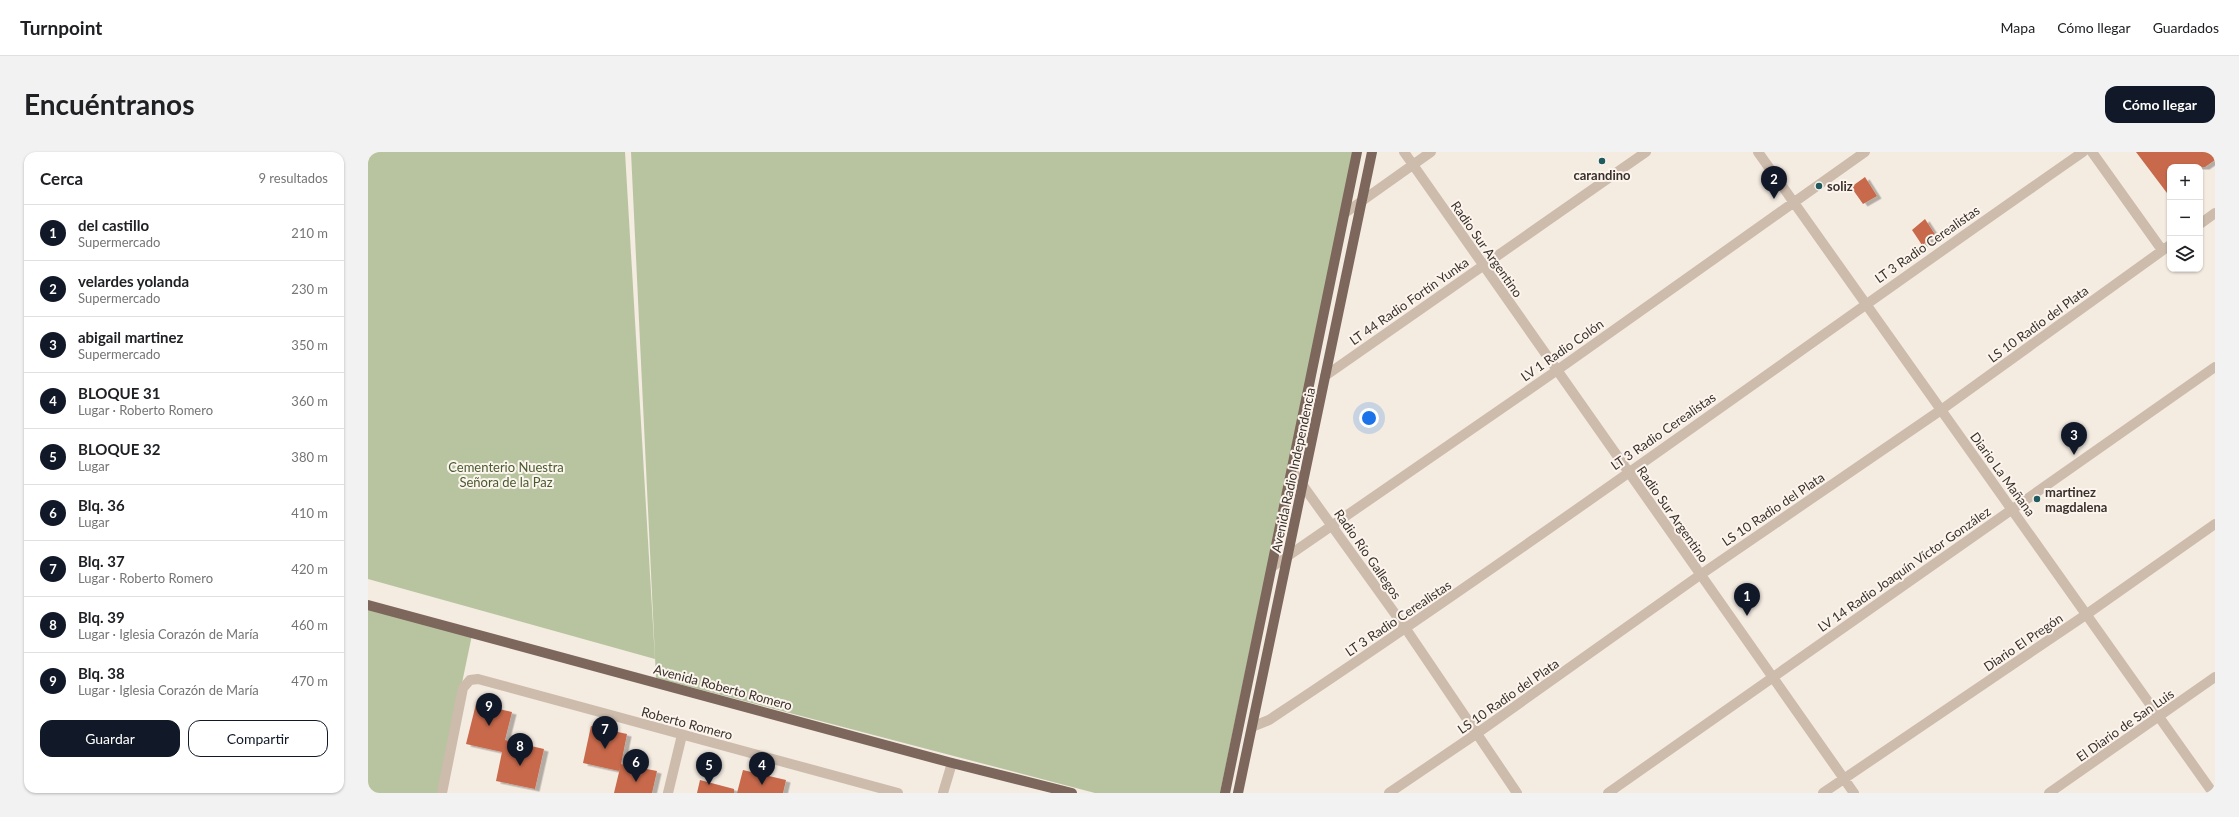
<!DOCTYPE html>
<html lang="es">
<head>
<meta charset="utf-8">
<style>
	body { margin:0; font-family:Lato,sans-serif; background:#f2f2f2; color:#202124 }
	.controls { position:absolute; right:12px; top:12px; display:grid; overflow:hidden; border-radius:8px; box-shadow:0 1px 3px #0004 }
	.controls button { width:36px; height:36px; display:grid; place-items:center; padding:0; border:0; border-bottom:1px solid #e0e0e0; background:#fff; color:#202124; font:20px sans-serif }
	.you { position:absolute; left:1001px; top:266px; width:14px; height:14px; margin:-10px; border:3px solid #fff; border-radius:50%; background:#1a73e8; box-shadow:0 0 0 6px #1a73e833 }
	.badge { display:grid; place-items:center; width:26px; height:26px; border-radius:50%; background:#111827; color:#fff; font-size:13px; font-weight:700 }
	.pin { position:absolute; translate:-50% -33px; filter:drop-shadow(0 1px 2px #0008) }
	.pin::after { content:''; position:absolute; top:21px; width:14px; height:12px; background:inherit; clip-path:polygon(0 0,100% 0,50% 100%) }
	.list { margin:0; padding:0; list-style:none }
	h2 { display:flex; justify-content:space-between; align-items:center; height:52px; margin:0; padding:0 16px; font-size:17px }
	h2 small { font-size:13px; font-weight:400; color:#757577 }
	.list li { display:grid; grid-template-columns:26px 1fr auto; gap:12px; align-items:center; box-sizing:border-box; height:56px; padding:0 16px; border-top:1px solid #e0e0e0 }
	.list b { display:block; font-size:15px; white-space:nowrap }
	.list p { margin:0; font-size:13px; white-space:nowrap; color:#757577 }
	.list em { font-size:13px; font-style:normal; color:#757577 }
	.actions { display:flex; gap:8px; padding:12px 16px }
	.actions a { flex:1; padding:9px 0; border:1px solid #111827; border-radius:12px; text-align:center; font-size:14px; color:#111827 }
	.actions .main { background:#111827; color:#fff }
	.icon { flex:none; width:22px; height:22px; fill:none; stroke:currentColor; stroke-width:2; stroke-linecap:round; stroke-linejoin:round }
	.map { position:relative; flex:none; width:1847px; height:641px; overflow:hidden; border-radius:12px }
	header { display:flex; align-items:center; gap:24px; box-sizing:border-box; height:56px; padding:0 20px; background:#fff; border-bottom:1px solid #e0e0e0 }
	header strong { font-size:19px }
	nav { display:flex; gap:22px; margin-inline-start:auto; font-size:14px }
	.intro { display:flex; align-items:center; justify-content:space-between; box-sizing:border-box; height:96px; padding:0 24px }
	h1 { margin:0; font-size:28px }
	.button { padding:10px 18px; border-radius:12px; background:#111827; color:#fff; font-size:14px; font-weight:700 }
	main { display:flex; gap:24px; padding:0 24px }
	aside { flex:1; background:#fff; border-radius:12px; box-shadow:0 1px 3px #0004 }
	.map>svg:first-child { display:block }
	.green { fill:#b8c4a0 }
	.building { fill:#c8694b; filter:url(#shadow) }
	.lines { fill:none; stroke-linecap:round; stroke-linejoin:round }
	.minor { stroke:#cdbbac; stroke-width:10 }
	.major { stroke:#7d675c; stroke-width:10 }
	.poi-dot { fill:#1f5a5e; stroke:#fbf5ee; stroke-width:1.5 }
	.labels { text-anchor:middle; stroke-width:4; stroke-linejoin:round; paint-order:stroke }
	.poi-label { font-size:13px; font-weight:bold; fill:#3b302b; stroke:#fbf5ee; text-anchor:start }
	.street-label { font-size:13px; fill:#3b302b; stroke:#fbf5ee }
	.park-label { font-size:13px; fill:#4a5a2e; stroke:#fbf5ee }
</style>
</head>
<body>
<header>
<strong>Turnpoint</strong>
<nav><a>Mapa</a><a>Cómo llegar</a><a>Guardados</a></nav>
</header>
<div class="intro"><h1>Encuéntranos</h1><a class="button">Cómo llegar</a></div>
<main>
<aside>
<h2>Cerca<small>9 resultados</small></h2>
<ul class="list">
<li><span class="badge">1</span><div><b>del castillo</b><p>Supermercado</p></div><em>210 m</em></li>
<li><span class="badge">2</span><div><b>velardes yolanda</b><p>Supermercado</p></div><em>230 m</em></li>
<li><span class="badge">3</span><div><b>abigail martinez</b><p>Supermercado</p></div><em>350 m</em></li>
<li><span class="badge">4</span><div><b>BLOQUE 31</b><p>Lugar · Roberto Romero</p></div><em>360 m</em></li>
<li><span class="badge">5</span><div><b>BLOQUE 32</b><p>Lugar</p></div><em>380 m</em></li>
<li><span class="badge">6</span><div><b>Blq. 36</b><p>Lugar</p></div><em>410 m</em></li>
<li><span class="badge">7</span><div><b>Blq. 37</b><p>Lugar · Roberto Romero</p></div><em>420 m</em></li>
<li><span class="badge">8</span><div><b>Blq. 39</b><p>Lugar · Iglesia Corazón de María</p></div><em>460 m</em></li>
<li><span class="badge">9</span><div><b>Blq. 38</b><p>Lugar · Iglesia Corazón de María</p></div><em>470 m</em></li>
</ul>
<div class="actions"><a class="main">Guardar</a><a>Compartir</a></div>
</aside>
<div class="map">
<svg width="1847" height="641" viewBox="0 0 1847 641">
	<defs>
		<filter id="shadow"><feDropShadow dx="4.5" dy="2.5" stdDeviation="0" flood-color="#0004"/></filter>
	</defs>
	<rect width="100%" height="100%" fill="#f4ebe1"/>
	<!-- green -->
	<path class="green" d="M0 0H257L287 507 0 427Z
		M263 0H986L852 641H727L288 526Z
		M0 456 104 483 71 641H0Z"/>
	<!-- building -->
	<path class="building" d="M1768 0H1847V8L1837 15H1802V45Z
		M1497 25 1509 44 1495 52 1483 35Z
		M1557 67 1568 84 1554 93 1544 78Z
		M108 552 144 560 137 588 176 597 167 637 128 629 134 600 98 592Z
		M223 574 259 582 253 612 289 619 284 641H246L252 616 251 619 215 611Z
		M375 618 418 628 415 641H369Z
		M332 628 366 637V641H329Z"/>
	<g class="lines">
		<!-- minor -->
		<path class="minor" d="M1036 0 1486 641
			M1390 0 1845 641
			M1724 0 1794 98
			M977 61 1063 0
			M1832 72 1847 61
			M957 224 1278 0
			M923 317 1038 477 1149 641
			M904 415 1188 219 1497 0
			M886 574 901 568C1177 385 1443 189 1715 0
			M74 641 95 536 102 528 110 527 530 641
			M300 641 314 583
			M575 641 584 611
			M1021 641 1108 582 1332 423 1573 258 1802 93
			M1240 641 1847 215
			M1455 641 1719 462 1847 372
			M1681 641 1847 525"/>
		<!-- major -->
		<path class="major" d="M0 453 584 611 704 641
			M857 641 989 0
			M870 641 1004 0"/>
	</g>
	<!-- markers -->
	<g class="poi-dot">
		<circle cx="1234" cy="9" r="4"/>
		<circle cx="1451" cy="34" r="4"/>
		<circle cx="1669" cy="347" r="4"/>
	</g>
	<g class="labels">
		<!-- poi labels -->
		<g class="poi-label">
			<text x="1234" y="28" text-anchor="middle">carandino</text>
			<text x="1459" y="39">soliz</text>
			<text x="1677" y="345">martinez<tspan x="1677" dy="15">magdalena</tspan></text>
		</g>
		<!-- street labels -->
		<g class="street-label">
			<text transform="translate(1559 92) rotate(-35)" y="5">LT 3 Radio Cerealistas</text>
			<text transform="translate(1119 97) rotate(55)" y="5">Radio Sur Argentino</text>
			<text transform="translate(1041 149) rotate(-35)" y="5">LT 44 Radio Fortín Yunka</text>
			<text transform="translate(1670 172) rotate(-36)" y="5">LS 10 Radio del Plata</text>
			<text transform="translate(1194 198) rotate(-35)" y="5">LV 1 Radio Colón</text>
			<text transform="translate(1295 279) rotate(-35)" y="5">LT 3 Radio Cerealistas</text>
			<text transform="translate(925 318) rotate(-78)" y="5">Avenida Radio Independencia</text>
			<text transform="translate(1635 322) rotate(54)" y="5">Diario La Mañana</text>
			<text transform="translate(1405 357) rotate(-34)" y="5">LS 10 Radio del Plata</text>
			<text transform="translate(1305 362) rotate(55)" y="5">Radio Sur Argentino</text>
			<text transform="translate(1000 402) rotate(55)" y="5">Radio Río Gallegos</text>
			<text transform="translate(1536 417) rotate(-35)" y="5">LV 14 Radio Joaquín Víctor González</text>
			<text transform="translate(1030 466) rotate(-34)" y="5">LT 3 Radio Cerealistas</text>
			<text transform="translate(1655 490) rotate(-34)" y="5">Diario El Pregón</text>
			<text transform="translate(355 535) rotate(15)" y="5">Avenida Roberto Romero</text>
			<text transform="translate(1140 544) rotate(-35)" y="5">LS 10 Radio del Plata</text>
			<text transform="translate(319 571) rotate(15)" y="5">Roberto Romero</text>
			<text transform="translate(1757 573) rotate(-35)" y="5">El Diario de San Luis</text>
		</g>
		<!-- park labels -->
		<g class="park-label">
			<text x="138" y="320">Cementerio Nuestra<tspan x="138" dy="15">Señora de la Paz</tspan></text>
		</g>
	</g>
</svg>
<div class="controls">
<button>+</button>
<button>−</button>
<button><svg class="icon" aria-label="layers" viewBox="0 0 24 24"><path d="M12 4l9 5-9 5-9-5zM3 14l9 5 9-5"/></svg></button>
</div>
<div class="you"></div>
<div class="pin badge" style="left:1379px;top:464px">1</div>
<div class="pin badge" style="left:1406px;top:47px">2</div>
<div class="pin badge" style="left:1706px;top:303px">3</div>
<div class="pin badge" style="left:394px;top:633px">4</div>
<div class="pin badge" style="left:341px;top:633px">5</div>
<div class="pin badge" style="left:268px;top:630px">6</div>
<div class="pin badge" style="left:237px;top:597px">7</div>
<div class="pin badge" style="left:152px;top:614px">8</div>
<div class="pin badge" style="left:121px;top:574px">9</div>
</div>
</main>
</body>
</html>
